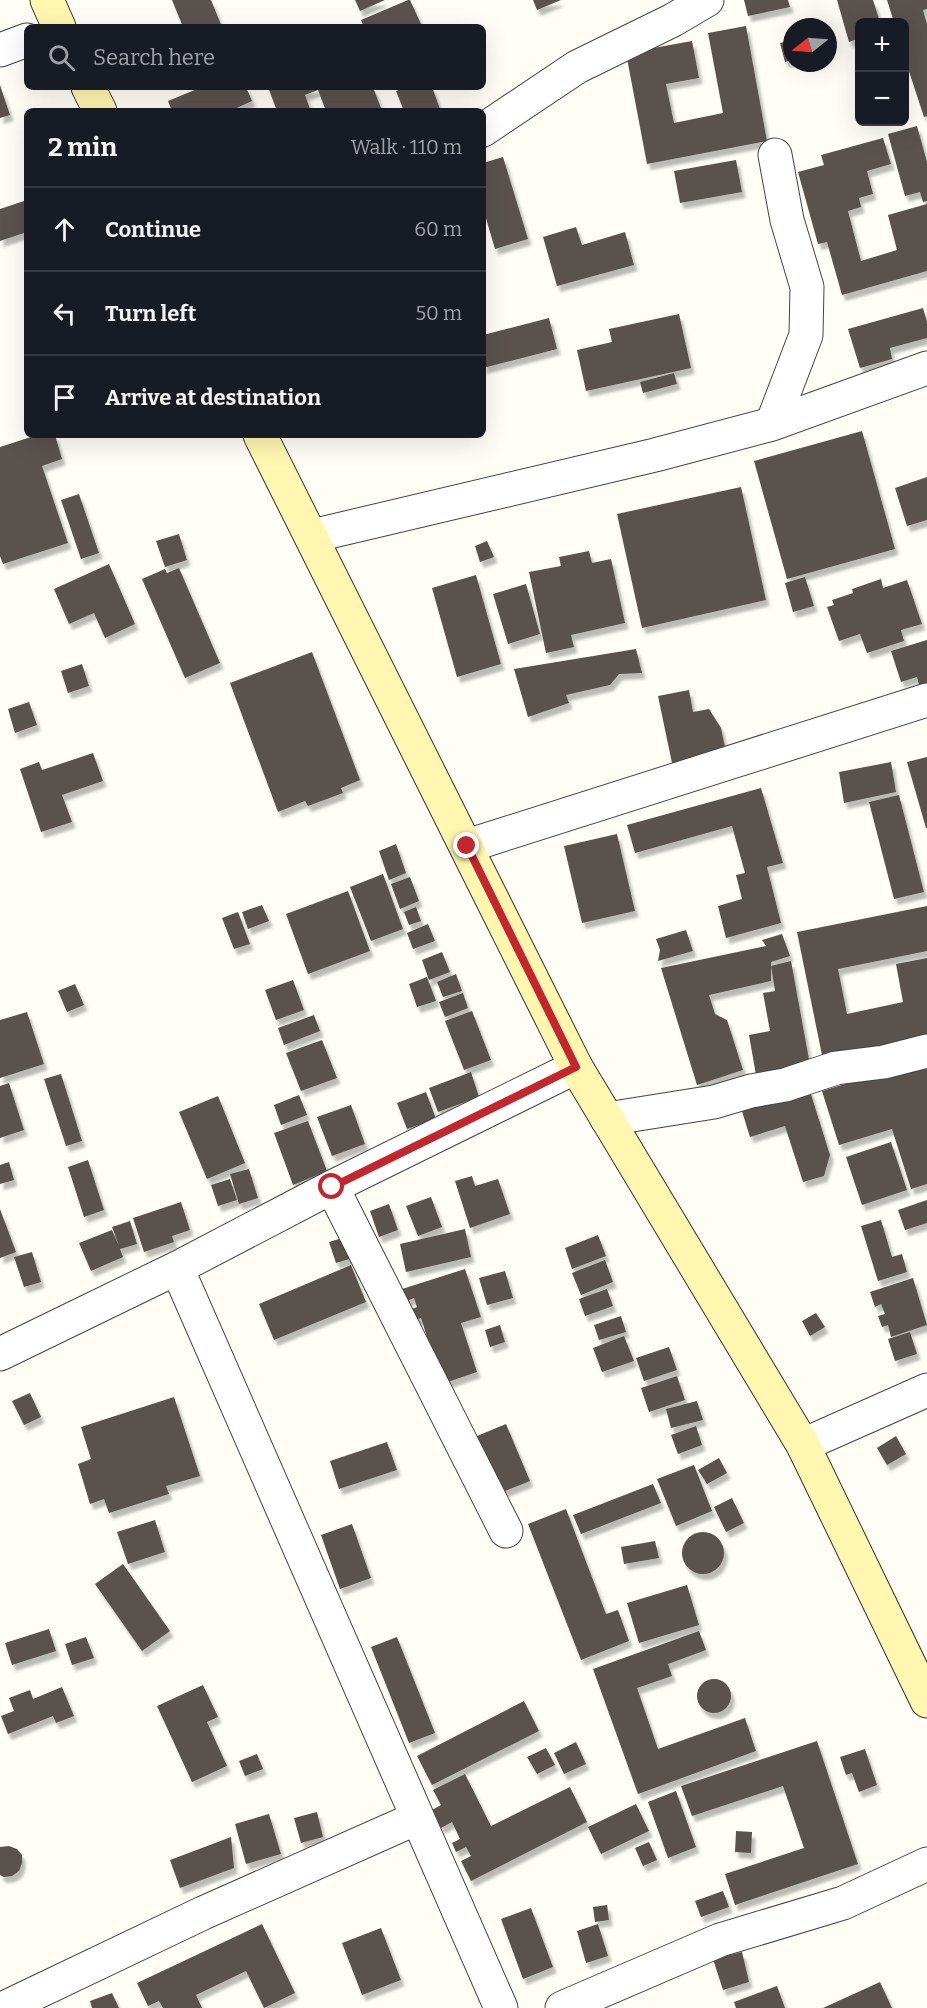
<!DOCTYPE html>
<html lang="en">
<head>
<meta charset="utf-8">
<style>
	body { margin:0; font-family:Bitter,serif; background:#20242c; color:#f1f3f6 }
	.controls { position:absolute; right:18px; top:18px; display:grid; overflow:hidden; border-radius:9px; box-shadow:0 6px 24px #0002 }
	.controls button { width:54px; height:54px; display:grid; place-items:center; padding:0; border:0; border-bottom:2px solid #363941; background:#171b24; color:#f1f3f6; font:30px sans-serif }
	.compass { position:absolute; left:783px; top:18px; width:54px; height:54px; border-radius:50%; background:#171b24; box-shadow:0 6px 24px #0002; rotate:253deg }
	.stop { position:absolute; width:18px; height:18px; margin:-14px; border:4px solid #c4262e; border-radius:50%; background:#fff }
	.stop.end { background:#c4262e; border-color:#fff; box-shadow:0 2px 6px #0008 }
	.list { margin:0; padding:0; list-style:none }
	h2 { display:flex; justify-content:space-between; align-items:center; height:78px; margin:0; padding:0 24px; font-size:26px }
	h2 small { font-size:20px; font-weight:400; color:#9ea1a6 }
	.list li { display:grid; grid-template-columns:39px 1fr auto; gap:18px; align-items:center; box-sizing:border-box; height:84px; padding:0 24px; border-top:2px solid #363941 }
	.list b { display:block; font-size:22px; white-space:nowrap }
	.list em { font-size:20px; font-style:normal; color:#9ea1a6 }
	.icon { flex:none; width:33px; height:33px; fill:none; stroke:currentColor; stroke-width:2; stroke-linecap:round; stroke-linejoin:round }
	.map { position:relative; flex:none; width:927px; height:2008px; overflow:hidden }
	.search { position:absolute; background:#171b24; box-shadow:0 6px 24px #0002; left:24px; top:24px; width:462px; height:66px; display:flex; align-items:center; gap:15px; box-sizing:border-box; padding:0 21px; border-radius:9px; color:#9ea1a6; font-size:22px }
	.panel { position:absolute; background:#171b24; box-shadow:0 6px 24px #0002; left:24px; top:108px; width:462px; height:330px; border-radius:9px }
	.map>svg:first-child { display:block }
	.building { fill:#5a524d; filter:url(#shadow) }
	.lines { fill:none; stroke-linecap:round; stroke-linejoin:round }
	.street-casing { stroke:#444; stroke-width:35 }
	.secondary-casing { stroke:#333; stroke-width:35 }
	.street { stroke:#fff; stroke-width:33 }
	.secondary { stroke:#fff6b0; stroke-width:33 }
	.route { stroke:#c4262e; stroke-width:8 }
</style>
</head>
<body>
<div class="map">
<svg width="927" height="2008" viewBox="0 0 927 2008">
	<defs>
		<filter id="shadow"><feDropShadow dx="3.5" dy="6" stdDeviation="1.5" flood-color="#0004"/></filter>
	</defs>
	<rect width="100%" height="100%" fill="#fffdf5"/>
	<!-- building -->
	<path class="building" d="M172 0H211L222 27H183Z
		M355 0H385L360 11Z
		M408 0H410L421 24 414 27H364L361 20Z
		M533 0H561L537 10Z
		M744 0H788L790 7 748 16Z
		M837 0H873L880 22H860V38L849 42Z
		M887 0H927V9L923 10 927 24V116L924 117 904 56V22H894Z
		M746 26 767 141 647 164 626 53 692 41 699 78 666 84 674 123 723 113 708 33Z
		M792 40V60L785 62 780 43Z
		M0 85 10 115 0 118Z
		M202 87H246L252 101 230 111H172L168 101Z
		M268 87H373L382 111H326L318 90 305 95 310 109 306 111H277Z
		M407 87H432L440 109 404 111 396 91Z
		M917 126 927 162V201L923 202 920 192 905 196 888 134Z
		M883 138 891 164 867 171 873 194 859 198 861 207 848 211 861 261 897 250 888 215 927 204V271L842 295 827 242 818 244 798 172 824 165 821 155Z
		M503 157 528 239 495 249 483 208V163Z
		M736 160 742 192 680 203 674 171Z
		M27 200V232L0 241V209Z
		M576 227 582 245 625 232 634 265 557 286 543 237Z
		M923 308 927 322V338L890 348 892 359 860 368 848 329Z
		M679 314 691 368 586 391 577 350 612 342 609 329Z
		M549 318 557 349 483 368V335Z
		M674 373 677 384 643 393 640 382Z
		M862 431 895 549 787 579 754 461Z
		M37 435H55L62 459 42 466 68 543 3 564 0 556V447Z
		M927 477V520L907 526 895 488Z
		M741 487 766 600 642 628 617 514Z
		M79 494 99 553 81 559 61 500Z
		M179 534 187 560 165 567 156 541Z
		M487 541 494 557 480 562 475 546Z
		M589 551 592 563 611 559 625 623 571 635 574 647 546 653 529 572 561 566 559 557Z
		M109 564 135 624 105 638 94 613 69 624 54 589Z
		M179 568 220 663 185 678 142 579 165 569 167 573Z
		M476 575 501 664 457 677 432 588Z
		M805 577 814 606 793 612 785 583Z
		M881 579 883 588 907 580 922 624 901 630 904 641 867 653 860 634 839 641 827 607 834 605 832 600 853 593 852 589Z
		M526 584 540 634 508 644 493 594Z
		M927 640V687L920 689 917 677 901 682 891 651Z
		M636 649 642 673 619 674 610 685 566 695 569 703 528 717 514 669Z
		M312 652 360 780 341 788 343 793 308 806 305 801 278 812 230 683Z
		M82 664 89 686 68 693 61 671Z
		M689 690 693 712 709 709 721 728 726 752 672 763 658 696Z
		M29 702 37 725 15 733 8 709Z
		M93 753 103 781 62 795 72 822 41 832 20 769 39 762 42 770Z
		M927 757V828H926L907 762Z
		M891 762 896 792 844 803 839 772Z
		M761 788 783 863 767 867 781 923 726 938 718 906 742 899 736 875 745 873 732 826 635 853 627 825Z
		M899 795 924 892 894 899 869 802Z
		M617 834 635 911 582 923 564 846Z
		M396 844 406 873 389 880 379 851Z
		M383 874 403 929 371 941 350 887Z
		M410 877 419 901 400 909 391 884Z
		M348 891 370 951 308 974 286 914Z
		M262 905 269 921 248 929 242 912Z
		M927 906V951L838 969 847 1014 903 1002 896 964 927 958V1039L823 1060 797 932Z
		M416 907 421 921 409 925 404 912Z
		M238 912 250 944 234 949 222 918Z
		M428 924 435 941 413 949 407 933Z
		M686 930 693 951 658 961 660 950 656 939Z
		M782 934 790 956 771 962V981L709 995 715 1014 727 1020 743 1070 697 1085 661 968 766 946 762 940Z
		M442 952 450 972 429 980 422 960Z
		M791 961 810 1065 756 1075 749 1035 770 1031 763 993 775 991 771 966Z
		M456 974 462 991 443 997 437 982Z
		M427 977 436 1001 417 1007 409 984Z
		M293 980 304 1010 276 1020 265 990Z
		M75 984 84 1005 67 1012 58 991Z
		M463 993 468 1008 445 1017 439 1002Z
		M472 1011 491 1060 464 1070 445 1021Z
		M27 1012 44 1064 0 1078V1020Z
		M314 1015 320 1031 284 1045 278 1028Z
		M322 1040 337 1078 301 1091 286 1053Z
		M927 1059V1184L911 1189 892 1129 839 1145 822 1091Z
		M471 1072 479 1097 438 1112 429 1088Z
		M61 1074 82 1141 66 1146 44 1079Z
		M9 1083 24 1130 0 1138V1086Z
		M809 1088 830 1155 824 1176 803 1182 785 1126 750 1137 741 1108Z
		M426 1092 436 1119 407 1129 397 1103Z
		M299 1095 307 1115 281 1125 274 1105Z
		M218 1096 245 1163 207 1179 179 1112Z
		M351 1105 365 1144 332 1156 317 1117Z
		M308 1121 327 1171 293 1185 274 1133Z
		M891 1142 907 1190 862 1205 846 1157Z
		M88 1160 104 1210 84 1217 68 1167Z
		M9 1162 14 1180 0 1184V1165Z
		M249 1169 258 1198 239 1204 230 1174Z
		M472 1176 475 1186 498 1179 510 1214 470 1228 455 1181Z
		M230 1179 237 1200 218 1206 211 1185Z
		M431 1197 442 1227 418 1236 406 1206Z
		M927 1200V1223L905 1230 898 1210Z
		M181 1202 190 1230 172 1236 174 1242 144 1252 133 1218Z
		M389 1204 398 1230 379 1237 370 1211Z
		M0 1209 16 1252 0 1258Z
		M881 1220 892 1257 902 1254 907 1272 878 1281 861 1226Z
		M130 1221 137 1244 120 1249 123 1257 91 1271 79 1243 112 1230 119 1246 112 1227Z
		M465 1229 471 1257 406 1272 400 1244Z
		M598 1235 606 1256 572 1269 565 1248Z
		M349 1236 356 1257 336 1263 329 1242Z
		M32 1252 41 1282 24 1287 14 1257Z
		M605 1260 613 1282 581 1295 572 1273Z
		M351 1265 366 1302 274 1340 259 1304Z
		M465 1269 481 1317 461 1323 477 1372 442 1384 421 1318 411 1322 407 1311 417 1307 414 1298 404 1302 399 1290Z
		M505 1271 513 1298 487 1305 479 1278Z
		M913 1278 927 1325 891 1337 888 1325 882 1327 878 1316 885 1314 881 1304 875 1307 870 1292Z
		M607 1289 613 1306 585 1316 579 1299Z
		M816 1313 825 1327 810 1336 802 1321Z
		M621 1316 626 1332 599 1340 594 1325Z
		M500 1325 505 1342 490 1347 485 1330Z
		M910 1332 917 1354 895 1361 888 1339Z
		M624 1336 634 1361 602 1372 593 1348Z
		M669 1347 677 1370 644 1381 636 1358Z
		M677 1376 685 1400 649 1412 641 1388Z
		M30 1393 41 1417 24 1425 12 1401Z
		M174 1397 200 1476 166 1486 169 1494 109 1513 104 1499 90 1504 78 1464 91 1459 81 1427Z
		M697 1401 703 1420 671 1428 666 1409Z
		M506 1424 530 1481 500 1493 477 1436Z
		M696 1426 702 1445 678 1454 671 1435Z
		M896 1436 906 1454 887 1465 877 1448Z
		M387 1442 397 1470 339 1489 330 1461Z
		M719 1458 727 1473 707 1484 698 1470Z
		M694 1465 712 1511 676 1526 657 1479Z
		M653 1484 661 1503 581 1534 573 1515Z
		M732 1498 744 1523 726 1532 714 1507Z
		M566 1509 606 1614 618 1610 629 1641 581 1660 528 1524Z
		M155 1520 165 1552 128 1564 117 1532Z
		M352 1524 371 1578 340 1589 321 1535Z
		M682 1553a21 21 0 1 1 42 0a21 21 0 1 1-42 0Z
		M655 1541 659 1558 624 1564 621 1547Z
		M123 1564 170 1631 142 1651 95 1584Z
		M687 1585 699 1625 639 1643 627 1603Z
		M49 1629 56 1651 12 1665 5 1643Z
		M699 1631 706 1650 668 1664 672 1676 637 1688 658 1749 745 1718 756 1751 638 1794 593 1669Z
		M86 1637 94 1658 72 1665 65 1644Z
		M397 1637 435 1733 409 1743 371 1647Z
		M697 1696a17 17 0 1 1 34 0a17 17 0 1 1-34 0Z
		M203 1685 218 1717 207 1722 227 1766 192 1782 157 1706Z
		M62 1687 74 1716 56 1723 53 1716 8 1734 1 1716 14 1711 9 1698 30 1690 33 1699Z
		M524 1701 539 1731 432 1785 417 1756Z
		M817 1741 858 1864 735 1905 725 1874 804 1848 783 1786 692 1816 681 1786Z
		M576 1742 586 1764 564 1774 554 1753Z
		M546 1748 555 1765 537 1774 527 1757Z
		M865 1749 877 1785 859 1792 852 1773 846 1775 840 1757Z
		M257 1754 263 1769 245 1776 239 1761Z
		M465 1774 491 1826 570 1787 587 1822 471 1881 461 1861 471 1856 466 1847 456 1852 452 1843 460 1839 452 1822 441 1828 432 1810 441 1805 433 1790Z
		M676 1791 696 1847 668 1858 648 1802Z
		M636 1804 649 1831 601 1854 588 1827Z
		M317 1812 323 1837 301 1843 294 1818Z
		M269 1814 281 1854 246 1864 235 1824Z
		M736 1831 752 1832 751 1853 735 1852Z
		M231 1837 234 1868 180 1888 170 1860Z
		M649 1842 657 1860 643 1866 635 1848Z
		M9 1846 17 1849 22 1855V1863L19 1871 12 1876 4 1877 0 1875V1847Z
		M723 1891 729 1907 701 1917 695 1901Z
		M607 1905 609 1920 595 1922 593 1907Z
		M531 1908 553 1967 523 1979 501 1919Z
		M262 1924 295 1993 264 2008 246 1971 196 1995 202 2008H163L159 2001 148 2006 137 1983Z
		M598 1924 608 1956 586 1963 577 1931Z
		M381 1928 401 1980 362 1995 342 1943Z
		M742 1952 749 1982 723 1990 713 1959Z
		M880 1982 892 2008H823Z
		M777 1986 785 2008H736L734 2002Z
		M112 1993 119 2008H92L90 2001Z"/>
	<g class="lines">
		<!-- street casing -->
		<g class="street-casing">
			<path id="street" d="M0 50 27 40
				M483 130 577 67 673 20 707 0
				M772 424 806 335 807 287 787 220 775 155
				M312 536 655 455 772 424 927 368
				M467 846 927 700
				M607 1119 714 1102 751 1091 785 1085 836 1068 884 1062 927 1051
				M332 1187 506 1531
				M177 1268 501 2008
				M0 1354 177 1268 332 1187 576 1067
				M803 1445 927 1390
				M4 2008 203 1913 417 1818
				M562 2008 720 1940 843 1903 927 1864"/>
		</g>
		<!-- secondary casing -->
		<g class="secondary-casing">
			<path id="secondary" d="M47 0 59 27
				M88 87 100 111
				M260 435 576 1067 803 1445 927 1701"/>
		</g>
		<!-- street -->
		<use href="#street" class="street"/>
		<!-- secondary -->
		<use href="#secondary" class="secondary"/>
	</g>
	<g class="lines">
		<!-- route -->
		<path class="route" d="M332 1187 576 1067 467 846"/>
	</g>
</svg>
<div class="controls">
<button>+</button>
<button>−</button>
</div>
<svg class="compass" viewBox="-18 -18 36 36"><path d="M0-13l5 13h-10z" fill="#e53935"/><path d="M0 13l5-13h-10z" fill="#9ea1a6"/></svg>
<div class="stop" style="left:332px;top:1187px"></div>
<div class="stop end" style="left:467px;top:846px"></div>
<div class="search"><svg class="icon" aria-label="search" viewBox="0 0 24 24"><circle cx="10" cy="10" r="6"/><path d="M15 15l6 6"/></svg>Search here</div>
<section class="panel">
<h2>2 min<small>Walk · 110 m</small></h2>
<ul class="list">
<li><svg class="icon" aria-label="ahead" viewBox="0 0 24 24"><path d="M12 20V5M6 11l6-6 6 6"/></svg><div><b>Continue</b></div><em>60 m</em></li>
<li><svg class="icon" aria-label="left" viewBox="0 0 24 24"><path d="M17 20v-9H6M10 6l-5 5 5 5"/></svg><div><b>Turn left</b></div><em>50 m</em></li>
<li><svg class="icon" aria-label="arrive" viewBox="0 0 24 24"><path d="M6 21V4h12l-3 4 3 4H6"/></svg><div><b>Arrive at destination</b></div></li>
</ul>
</section>
</div>
</body>
</html>
